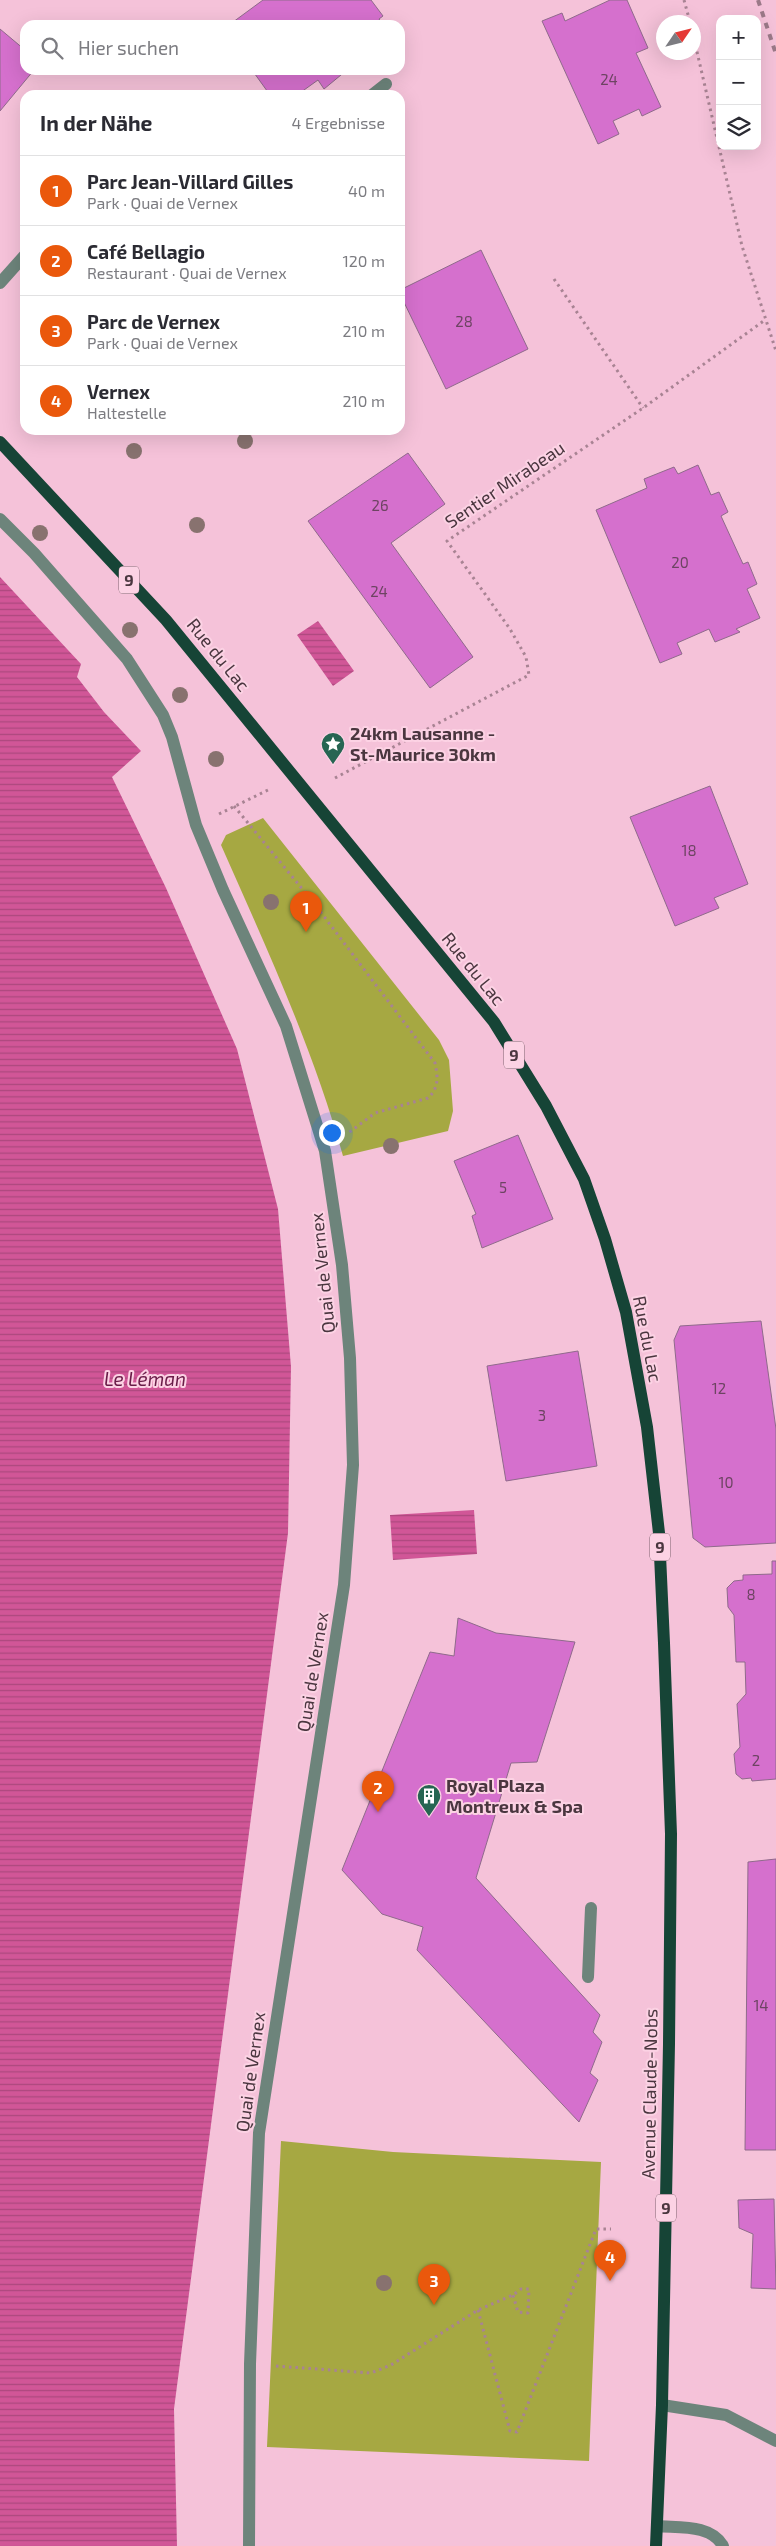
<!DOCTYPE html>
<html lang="de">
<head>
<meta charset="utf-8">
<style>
	body { margin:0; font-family:"Exo 2",sans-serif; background:#f2f2f3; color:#2b2b33 }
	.controls { position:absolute; right:15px; top:15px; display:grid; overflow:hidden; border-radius:10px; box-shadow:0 5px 20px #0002 }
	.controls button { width:45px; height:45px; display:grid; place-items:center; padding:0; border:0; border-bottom:1px solid #e1e1e2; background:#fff; color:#2b2b33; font:25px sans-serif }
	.compass { position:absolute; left:656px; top:15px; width:45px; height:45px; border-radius:50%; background:#fff; box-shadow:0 5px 20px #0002; rotate:55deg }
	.you { position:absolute; left:331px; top:1132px; width:18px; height:18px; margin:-12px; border:4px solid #fff; border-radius:50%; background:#1a73e8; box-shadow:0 0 0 8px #1a73e833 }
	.badge { display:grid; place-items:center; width:32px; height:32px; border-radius:50%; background:#ea580c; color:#fff; font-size:16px; font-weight:700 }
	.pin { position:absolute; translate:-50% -41px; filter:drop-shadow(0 1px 2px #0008) }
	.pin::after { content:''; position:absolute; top:26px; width:18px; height:15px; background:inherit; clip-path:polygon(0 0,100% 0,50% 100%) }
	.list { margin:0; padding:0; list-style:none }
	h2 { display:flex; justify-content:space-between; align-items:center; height:65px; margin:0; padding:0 20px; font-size:21px }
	h2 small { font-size:16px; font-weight:400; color:#7c7c81 }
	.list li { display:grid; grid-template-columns:32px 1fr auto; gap:15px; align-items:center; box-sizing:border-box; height:70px; padding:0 20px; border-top:1px solid #e1e1e2 }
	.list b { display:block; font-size:19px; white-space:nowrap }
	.list p { margin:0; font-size:16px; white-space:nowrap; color:#7c7c81 }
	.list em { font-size:16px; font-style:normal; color:#7c7c81 }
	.icon { flex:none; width:28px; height:28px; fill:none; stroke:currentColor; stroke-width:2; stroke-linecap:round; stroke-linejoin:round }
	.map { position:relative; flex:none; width:776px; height:2546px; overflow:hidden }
	.search { position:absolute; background:#fff; box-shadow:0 5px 20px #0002; left:20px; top:20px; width:385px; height:55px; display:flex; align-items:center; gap:12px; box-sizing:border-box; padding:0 18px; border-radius:15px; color:#7c7c81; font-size:19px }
	.panel { position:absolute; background:#fff; box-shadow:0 5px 20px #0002; left:20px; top:90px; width:385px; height:345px; border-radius:15px }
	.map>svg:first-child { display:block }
	.green { fill:#a6a842 }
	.water { fill:url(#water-rules) }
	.building { fill:#d570cd; stroke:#8f6a8b }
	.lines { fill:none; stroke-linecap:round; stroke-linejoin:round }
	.path { stroke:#a88393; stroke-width:3; stroke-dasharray:2.5 4; stroke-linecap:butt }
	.minor { stroke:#6d847b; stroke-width:12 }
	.major { stroke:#164436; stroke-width:12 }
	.rail { stroke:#9b7988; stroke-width:4; stroke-dasharray:6 6; stroke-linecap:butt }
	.tree { fill:#88726f }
	.labels { text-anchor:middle; stroke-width:4; stroke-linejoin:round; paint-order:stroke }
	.number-label { font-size:15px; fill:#6d4462 }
	.shield { fill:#fcd2e4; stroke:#7f6570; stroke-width:1 }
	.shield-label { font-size:16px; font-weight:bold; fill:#4a363f }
	.street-label { font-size:18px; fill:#4a363f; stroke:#fcd2e4 }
	.poi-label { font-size:18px; font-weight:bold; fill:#4a363f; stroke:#fcd2e4; text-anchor:start }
	.water-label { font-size:19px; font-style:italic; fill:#6a1c48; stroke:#fcd2e4 }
</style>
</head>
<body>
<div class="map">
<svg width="776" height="2546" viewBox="0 0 776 2546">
	<defs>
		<pattern id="water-rules" width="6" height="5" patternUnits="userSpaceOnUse" patternTransform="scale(1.25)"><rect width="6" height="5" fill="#d15697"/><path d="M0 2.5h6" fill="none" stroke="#ac487d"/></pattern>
	</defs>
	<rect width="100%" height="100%" fill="#f5c2d9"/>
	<!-- green -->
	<path class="green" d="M263 818 439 1040 449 1060 453 1111 448 1131 343 1156C313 1048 266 947 221 845L226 835Z
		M281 2141 393 2152 601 2162 589 2461 267 2447Z"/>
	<!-- water -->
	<path class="water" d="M0 577 81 664 77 677 104 712 141 751 112 777 166 888 237 1049 278 1209 291 1367 288 1533 174 2409 177 2546H0Z
		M318 621 354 671 333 686 297 635Z
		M474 1510 477 1554 393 1560 390 1515Z"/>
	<!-- building -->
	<path class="building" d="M263 0H371L383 16 379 19 383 25H229Z
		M610 0H627L648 48 636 53 661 107 642 116 639 109 613 121 619 134 598 144 542 21 562 13 565 21Z
		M0 29 25 50V70H34L0 111Z
		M252 70H347L324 89 318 80 297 95H270Z
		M481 250 528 349 446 389 400 294V290Z
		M408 453 445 504 391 543 473 657 430 688 308 521Z
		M698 465 711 495 719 492 728 512 721 516 743 564 748 562 757 584 747 589 760 618 736 629 740 632 715 642 709 629 677 643 682 654 660 663 596 510 647 488 644 479 674 467 678 474Z
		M710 786 748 884 714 898 719 908 675 926 630 817Z
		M518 1135 553 1219 482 1248 472 1216 476 1214 454 1161Z
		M761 1321 776 1429V1543L705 1547 693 1538 674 1340 680 1326Z
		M578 1351 597 1466 506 1481 487 1366Z
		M772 1561H776V1779L752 1781 751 1778 742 1779 736 1774 734 1754 740 1747 737 1704 746 1694 745 1662H736L734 1615 728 1607 727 1588 734 1581 743 1580V1575L772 1574Z
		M458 1618 496 1633 575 1642 537 1762 511 1763 476 1878 600 2015 593 2032 602 2042 590 2073 598 2080 579 2122 417 1950 423 1927 382 1914 342 1870 430 1652 454 1656Z
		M776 1859V2150H745L748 1862Z
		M774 2199 776 2289 751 2288 753 2234 739 2228 738 2200Z"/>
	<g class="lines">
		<!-- path -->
		<path class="path" d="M684 0 690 22
			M694 39 742 246 776 351
			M554 279 643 408
			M335 778 529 675 526 657 510 629 447 541 643 408 765 320
			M234 806 313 902 435 1063C438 1077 439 1088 428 1098L375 1113 347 1134
			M219 814 270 789
			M478 2310 510 2431 517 2432 596 2229H611
			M276 2366 371 2373 391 2365 478 2310 513 2295 521 2289H529L528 2313 518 2312 513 2295"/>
		<!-- minor -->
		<path class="minor" d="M372 95 386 84
			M0 283 25 255
			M0 519 34 553 127 659 163 715 172 737 196 825 223 890 286 1026 325 1151 342 1265 350 1358 353 1465 344 1585 259 2133 250 2364 249 2546
			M588 1977 591 1908
			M662 2405 726 2415 776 2441
			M657 2526C679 2528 711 2524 723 2546"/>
		<!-- major -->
		<path class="major" d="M0 442 166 620 494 1022 546 1106 584 1179 605 1239 626 1312 647 1427 659 1533 664 1643 671 1834 669 2044 662 2405 656 2546"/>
		<!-- rail -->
		<path class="rail" d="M758 0 776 54"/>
	</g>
	<!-- trees -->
	<g class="tree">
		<circle cx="245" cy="441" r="8"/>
		<circle cx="134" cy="451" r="8"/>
		<circle cx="197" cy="525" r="8"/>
		<circle cx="40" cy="533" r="8"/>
		<circle cx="130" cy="630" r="8"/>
		<circle cx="180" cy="695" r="8"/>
		<circle cx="216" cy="759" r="8"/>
		<circle cx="271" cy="902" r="8"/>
		<circle cx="391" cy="1146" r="8"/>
		<circle cx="384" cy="2283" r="8"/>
	</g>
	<!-- icons -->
	<defs>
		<g id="sight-pin" transform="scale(1.25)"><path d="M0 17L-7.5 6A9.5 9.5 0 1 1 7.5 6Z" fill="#266552" stroke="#fcd2e4"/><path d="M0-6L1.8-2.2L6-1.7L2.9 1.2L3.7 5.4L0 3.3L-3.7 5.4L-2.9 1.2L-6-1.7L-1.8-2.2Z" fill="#fff"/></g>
		<g id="building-pin" transform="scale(1.25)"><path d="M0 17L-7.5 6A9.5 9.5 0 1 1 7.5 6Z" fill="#266552" stroke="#fcd2e4"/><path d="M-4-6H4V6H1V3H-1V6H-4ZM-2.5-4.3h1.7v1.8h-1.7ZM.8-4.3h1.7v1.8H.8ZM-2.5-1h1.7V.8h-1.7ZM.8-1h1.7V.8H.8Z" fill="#fff"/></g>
	</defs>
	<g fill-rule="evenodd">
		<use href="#sight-pin" x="333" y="744"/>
		<use href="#building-pin" x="429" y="1796"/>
	</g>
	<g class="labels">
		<!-- number labels -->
		<g class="number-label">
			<text x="609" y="85">24</text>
			<text x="464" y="327">28</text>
			<text x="380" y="511">26</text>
			<text x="680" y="568">20</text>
			<text x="379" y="597">24</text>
			<text x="689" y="856">18</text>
			<text x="503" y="1193">5</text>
			<text x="719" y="1394">12</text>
			<text x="542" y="1421">3</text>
			<text x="726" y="1488">10</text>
			<text x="751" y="1600">8</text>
			<text x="756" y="1766">2</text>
			<text x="761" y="2011">14</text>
		</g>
		<!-- shield labels -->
		<g class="shield">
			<rect x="119" y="566.5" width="20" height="27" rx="4"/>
			<rect x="504" y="1041.5" width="20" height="27" rx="4"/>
			<rect x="650" y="1533.5" width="20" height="27" rx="4"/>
			<rect x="656" y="2194.5" width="20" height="27" rx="4"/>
		</g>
		<g class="shield-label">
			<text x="129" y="586">9</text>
			<text x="514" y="1061">9</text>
			<text x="660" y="1553">9</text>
			<text x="666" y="2214">9</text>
		</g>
		<!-- street labels -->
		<g class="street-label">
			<text transform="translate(505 485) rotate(-34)" y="6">Sentier Mirabeau</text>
			<text transform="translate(218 655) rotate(51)" y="6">Rue du Lac</text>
			<text transform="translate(473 969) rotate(51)" y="6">Rue du Lac</text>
			<text transform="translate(323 1273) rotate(-96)" y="6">Quai de Vernex</text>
			<text transform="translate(647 1339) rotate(79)" y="6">Rue du Lac</text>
			<text transform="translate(313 1672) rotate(-81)" y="6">Quai de Vernex</text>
			<text transform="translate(251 2072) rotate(-82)" y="6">Quai de Vernex</text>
			<text transform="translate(650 2094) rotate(-89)" y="6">Avenue Claude-Nobs</text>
		</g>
		<!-- poi labels -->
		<g class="poi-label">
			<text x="350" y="740">24km Lausanne -<tspan x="350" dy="21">St-Maurice 30km</tspan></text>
			<text x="446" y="1792">Royal Plaza<tspan x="446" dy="21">Montreux &amp; Spa</tspan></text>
		</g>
		<!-- water labels -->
		<g class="water-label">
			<text x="145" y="1386">Le Léman</text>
		</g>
	</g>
</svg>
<div class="controls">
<button>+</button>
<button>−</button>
<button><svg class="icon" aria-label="layers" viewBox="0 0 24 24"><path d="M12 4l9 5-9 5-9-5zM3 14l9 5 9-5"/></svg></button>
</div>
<svg class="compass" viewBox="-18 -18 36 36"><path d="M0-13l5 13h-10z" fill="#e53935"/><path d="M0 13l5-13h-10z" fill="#7c7c81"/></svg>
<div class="you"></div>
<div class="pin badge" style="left:306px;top:932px">1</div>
<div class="pin badge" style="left:378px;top:1812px">2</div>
<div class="pin badge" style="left:434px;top:2305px">3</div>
<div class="pin badge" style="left:610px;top:2281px">4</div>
<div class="search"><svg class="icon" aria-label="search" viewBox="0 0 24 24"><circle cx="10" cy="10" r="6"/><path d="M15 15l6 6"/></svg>Hier suchen</div>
<section class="panel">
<h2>In der Nähe<small>4 Ergebnisse</small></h2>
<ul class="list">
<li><span class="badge">1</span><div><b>Parc Jean-Villard Gilles</b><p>Park · Quai de Vernex</p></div><em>40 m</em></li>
<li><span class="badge">2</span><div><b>Café Bellagio</b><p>Restaurant · Quai de Vernex</p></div><em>120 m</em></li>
<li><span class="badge">3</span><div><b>Parc de Vernex</b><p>Park · Quai de Vernex</p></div><em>210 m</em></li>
<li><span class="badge">4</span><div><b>Vernex</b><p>Haltestelle</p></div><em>210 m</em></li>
</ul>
</section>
</div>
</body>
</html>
